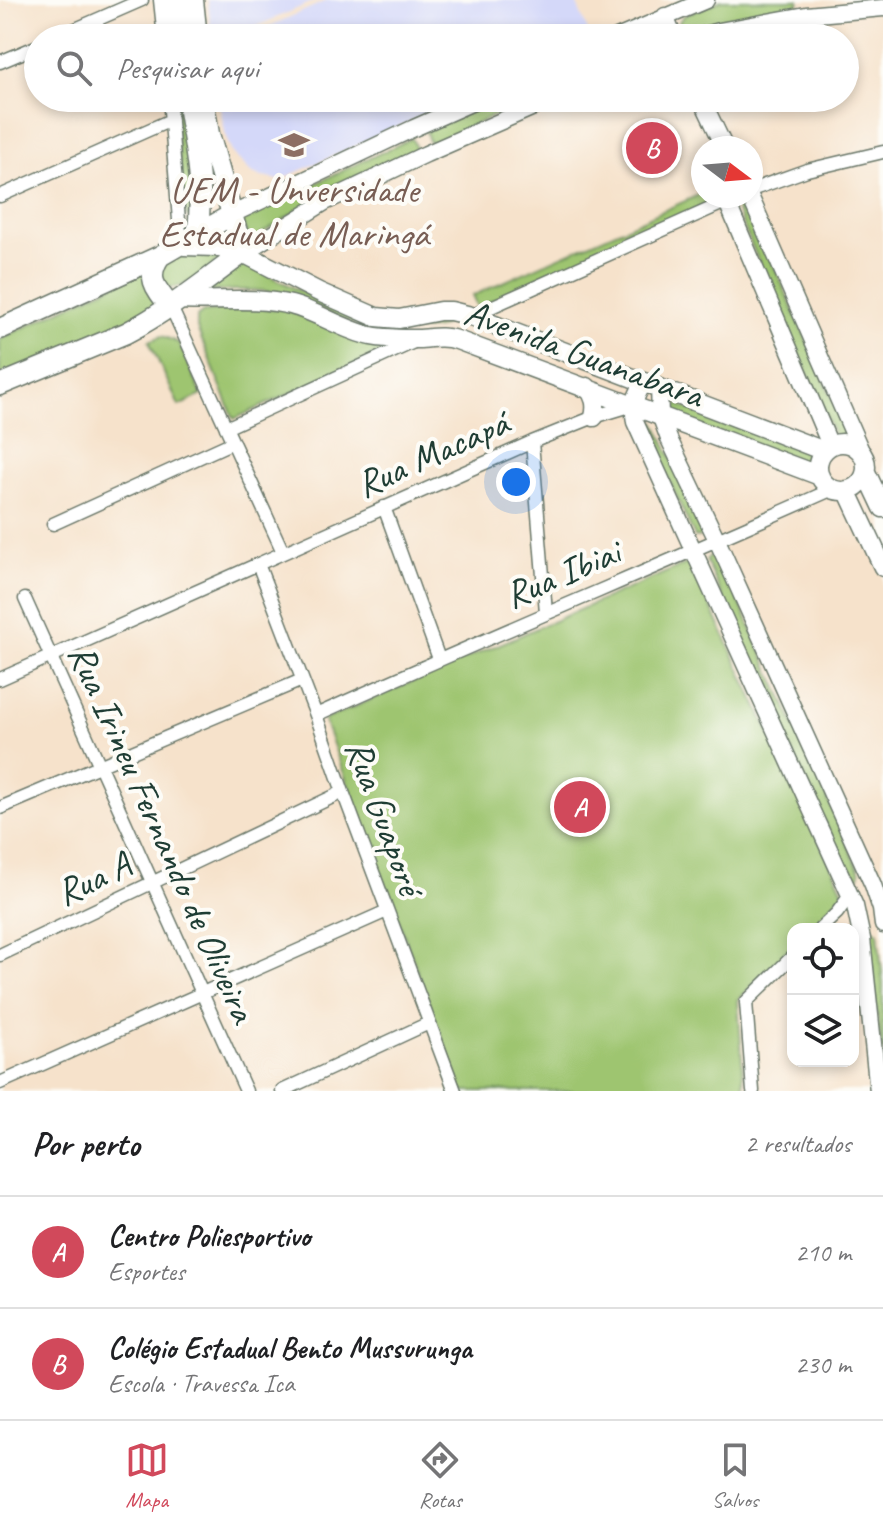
<!DOCTYPE html>
<html lang="pt">
<head>
<meta charset="utf-8">
<style>
	body { margin:0; font-family:Caveat,sans-serif; background:#f2f2f2; color:#202124 }
	.controls { position:absolute; right:24px; bottom:24px; display:grid; overflow:hidden; border-radius:16px; box-shadow:0 4px 12px #0003 }
	.controls button { width:72px; height:72px; display:grid; place-items:center; padding:0; border:0; border-bottom:2px solid #e0e0e0; background:#fff; color:#202124; font:40px sans-serif }
	.compass { position:absolute; left:691px; top:136px; width:72px; height:72px; border-radius:50%; background:#fff; box-shadow:0 4px 12px #0003; rotate:106deg }
	.you { position:absolute; left:516px; top:482px; width:28px; height:28px; margin:-20px; border:6px solid #fff; border-radius:50%; background:#1a73e8; box-shadow:0 0 0 12px #1a73e833 }
	.badge { display:grid; place-items:center; width:52px; height:52px; border-radius:50%; background:#d1495b; color:#fff; font-size:26px; font-weight:700 }
	.pin { position:absolute; translate:-50% -50%; border:4px solid #fff; box-shadow:0 2px 8px #0006 }
	.list { margin:0; padding:0; list-style:none }
	h2 { display:flex; justify-content:space-between; align-items:center; height:104px; margin:0; padding:0 32px; font-size:34px }
	h2 small { font-size:26px; font-weight:400; color:#757577 }
	.list li { display:grid; grid-template-columns:52px 1fr auto; gap:24px; align-items:center; box-sizing:border-box; height:112px; padding:0 32px; border-top:2px solid #e0e0e0 }
	.list b { display:block; font-size:30px; white-space:nowrap }
	.list p { margin:0; font-size:26px; white-space:nowrap; color:#757577 }
	.list em { font-size:26px; font-style:normal; color:#757577 }
	.icon { flex:none; width:44px; height:44px; fill:none; stroke:currentColor; stroke-width:2; stroke-linecap:round; stroke-linejoin:round }
	.map { position:relative; flex:none; width:883px; height:1091px; overflow:hidden }
	.search { position:absolute; background:#fff; box-shadow:0 4px 12px #0003; left:24px; right:24px; top:24px; height:88px; display:flex; align-items:center; gap:20px; box-sizing:border-box; padding:0 28px; border-radius:44px; color:#757577; font-size:30px }
	.sheet { height:328px; background:#fff }
	nav { display:flex; justify-content:space-around; align-items:center; box-sizing:border-box; height:112px; border-top:2px solid #e0e0e0; background:#fff; font-size:22px; color:#757577 }
	nav a { display:grid; justify-items:center; gap:4px }
	nav .on { color:#d1495b }
	.map>svg:first-child { display:block }
	.built { fill:#d4d8f9 }
	.green { fill:#9ec570; stroke:#5e8152; stroke-width:2 }
	.lines { fill:none; stroke-linecap:round; stroke-linejoin:round }
	.minor-casing { stroke:#6a7769; stroke-width:15 }
	.tertiary-casing { stroke:#6a7769; stroke-width:19 }
	.secondary-casing { stroke:#6a7769; stroke-width:21 }
	.primary-casing { stroke:#6a7769; stroke-width:23 }
	.minor { stroke:#fff; stroke-width:12 }
	.tertiary { stroke:#fff; stroke-width:16 }
	.secondary { stroke:#fff; stroke-width:18 }
	.primary { stroke:#fff; stroke-width:20 }
	.labels { text-anchor:middle; stroke-width:8; stroke-linejoin:round; paint-order:stroke }
	.education-label { font-size:38px; fill:#785e54; stroke:#fdfcf7 }
	.street-label { font-size:38px; fill:#1f3d34; stroke:#fdfcf7 }
</style>
</head>
<body>
<div class="map">
<svg width="883" height="1091" viewBox="0 0 883 1091">
	<rect width="100%" height="100%" fill="#fdfcf7"/>
	<filter id="ink" filterUnits="userSpaceOnUse"><feTurbulence type="fractalNoise" baseFrequency=".0125" numOctaves="2"/><feDisplacementMap in="SourceGraphic" scale="16" xChannelSelector="R" yChannelSelector="G"/><feConvolveMatrix kernelMatrix="1 2 1 2 8 2 1 2 1" color-interpolation-filters="sRGB"/></filter>
	<filter id="wash" filterUnits="userSpaceOnUse"><feTurbulence type="fractalNoise" baseFrequency=".006" numOctaves="4" result="noise"/><feDisplacementMap in="SourceGraphic" scale="32" xChannelSelector="R" yChannelSelector="G"/><feGaussianBlur stdDeviation="1.8" result="paint"/><feColorMatrix in="noise" values="0 0 0 0 0 0 0 0 0 0 0 0 0 0 0 0 0 1.4 0 .05"/><feComposite in="paint" operator="in"/></filter>
	<g filter="url(#wash)">
		<rect width="100%" height="100%" fill="#f6e2cb"/>
		<!-- built -->
		<path class="built" d="M208 0H317L229 38H212Z
			M328 0H575L591 38H243Z
			M218 98H462L279 180 262 177 251 172 232 153 226 137Z"/>
		<!-- green -->
		<path class="green" d="M722 0H799V1L796 9 727 22 690 32 682 29 679 22 683 16Z
			M173 98H181L190 164 191 214 188 217 185 213Z
			M498 98H534L433 143 429 141 426 132 427 130Z
			M412 138 416 149 414 153 335 186 250 241 240 219Z
			M703 193 708 204 477 307 472 296Z
			M747 204 849 437 836 439 736 209Z
			M222 253C213 269 182 293 164 286L159 268 179 254Z
			M241 262 360 320 377 325 449 319C443 331 428 329 416 330 396 331 379 331 360 325 329 317 305 297 272 292 248 288 222 291 197 292Z
			M146 269 165 303 131 322 0 378V339Z
			M262 308 288 310 327 327 389 349 234 419 197 328V317L203 312Z
			M162 336 179 343 202 395 179 406 149 341Z
			M676 404 809 453 804 467 672 416Z
			M655 422 705 529 700 537H695L645 428 649 423Z
			M710 556 720 559 860 872 859 876 854 881H851L706 560Z
			M690 562 844 893 809 929H793V945L738 1000 744 1091H462L324 720Z
			M871 928 878 932 883 984V1050H881L868 929Z"/>
	</g>
	<g filter="url(#ink)">
		<g class="lines">
			<!-- minor casing -->
			<g class="minor-casing">
				<path id="minor" d="M160 0 164 38
					M55 38 142 0
					M0 62 38 46
					M169 98 181 245
					M751 190 807 170 883 152
					M0 196 171 120
					M171 307 283 552
					M471 316 739 196
					M226 428 416 341
					M532 442 546 612
					M384 507 439 659
					M53 524 233 442
					M258 564 316 715 343 792 455 1091
					M25 599 246 1091
					M0 679 532 442 594 417 630 406
					M316 715C487 637 661 566 833 489
					M0 808 302 680
					M820 929 837 913 851 894
					M0 955 343 792
					M0 1083 387 911
					M282 1091 429 1023
					M753 1091 746 1002 793 956"/>
			</g>
			<!-- tertiary casing -->
			<g class="tertiary-casing">
				<path id="tertiary" d="M665 16 674 38
					M617 38 706 0
					M694 38 719 31 806 15 883 8
					M701 98 725 148
					M727 196V202L830 445
					M750 196 861 451
					M233 214 414 128 482 98
					M243 253 325 202 426 154 554 98
					M645 382C635 395 632 406 635 422L855 906 862 939 878 1091
					M659 387 660 415 669 439 717 540 873 885 881 909 883 925"/>
			</g>
			<!-- secondary casing -->
			<g class="secondary-casing">
				<path id="secondary" d="M243 253 319 292 376 317 399 319 440 311H451L471 316 824 451
					M180 300C217 302 254 296 291 305 318 312 343 330 371 336 386 339 404 339 420 339 433 338 443 336 457 340L820 476
					M587 387C595 396 597 405 594 417
					M818 467a24 24 0 1 1 48 0a24 24 0 1 1-48 0Z
					M866 472 883 508
					M847 490 883 567"/>
			</g>
			<!-- primary casing -->
			<g class="primary-casing">
				<path id="primary" d="M175 0 179 38
					M193 0 197 38
					M187 98C194 146 205 187 197 236
					M203 98 209 134 243 253
					M184 245 216 246 243 253
					M160 256C145 278 156 289 171 307
					M0 329 160 256 233 214
					M0 385 126 333C168 311 205 281 243 253"/>
			</g>
			<!-- minor -->
			<use href="#minor" class="minor"/>
			<!-- tertiary -->
			<use href="#tertiary" class="tertiary"/>
			<!-- secondary -->
			<use href="#secondary" class="secondary"/>
			<!-- primary -->
			<use href="#primary" class="primary"/>
		</g>
	</g>
	<!-- icons -->
	<defs>
		<g id="university-bare" transform="scale(2.4)"><path d="M0-5L7-2L0 1L-7-2ZM-4 1L0 2.5L4 1V4Q0 6-4 4Z" fill="#8d6e63" stroke="#fdfcf7" stroke-width="2.5" paint-order="stroke"/></g>
	</defs>
	<g fill-rule="evenodd">
		<use href="#university-bare" x="294" y="145"/>
	</g>
	<g class="labels">
		<!-- education labels -->
		<g class="education-label">
			<text x="294" y="202">UEM - Unversidade<tspan x="294" dy="44">Estadual de Maringá</tspan></text>
		</g>
		<!-- street labels -->
		<g class="street-label">
			<text transform="translate(584 353) rotate(20)" y="13">Avenida Guanabara</text>
			<text transform="translate(432 453) rotate(-24)" y="13">Rua Macapá</text>
			<text transform="translate(562 573) rotate(-23)" y="13">Rua Ibiai</text>
			<text transform="translate(385 817) rotate(70)" y="13">Rua Guaporé</text>
			<text transform="translate(163 833) rotate(66)" y="13">Rua Irineu Fernando de Oliveira</text>
			<text transform="translate(93 878) rotate(-25)" y="13">Rua A</text>
		</g>
	</g>
</svg>
<div class="controls">
<button><svg class="icon" aria-label="locate" viewBox="0 0 24 24"><circle cx="12" cy="12" r="6"/><path d="M12 2v4M12 18v4M2 12h4M18 12h4"/></svg></button>
<button><svg class="icon" aria-label="layers" viewBox="0 0 24 24"><path d="M12 4l9 5-9 5-9-5zM3 14l9 5 9-5"/></svg></button>
</div>
<svg class="compass" viewBox="-18 -18 36 36"><path d="M0-13l5 13h-10z" fill="#e53935"/><path d="M0 13l5-13h-10z" fill="#757577"/></svg>
<div class="you"></div>
<div class="pin badge" style="left:580px;top:807px">A</div>
<div class="pin badge" style="left:652px;top:148px">B</div>
<div class="search"><svg class="icon" aria-label="search" viewBox="0 0 24 24"><circle cx="10" cy="10" r="6"/><path d="M15 15l6 6"/></svg>Pesquisar aqui</div>
</div>
<section class="sheet">
<h2>Por perto<small>2 resultados</small></h2>
<ul class="list">
<li><span class="badge">A</span><div><b>Centro Poliesportivo</b><p>Esportes</p></div><em>210 m</em></li>
<li><span class="badge">B</span><div><b>Colégio Estadual Bento Mussurunga</b><p>Escola · Travessa Ica</p></div><em>230 m</em></li>
</ul>
</section>
<nav>
<a class="on"><svg class="icon" aria-label="map" viewBox="0 0 24 24"><path d="M3 6l6-2 6 2 6-2v14l-6 2-6-2-6 2zM9 4v14M15 6v14"/></svg>Mapa</a>
<a><svg class="icon" aria-label="directions" viewBox="0 0 24 24"><path d="M12 3l9 9-9 9-9-9zM9 14v-3h6M13 9l2 2-2 2"/></svg>Rotas</a>
<a><svg class="icon" aria-label="saved" viewBox="0 0 24 24"><path d="M7 4h10v16l-5-4-5 4z"/></svg>Salvos</a>
</nav>
</body>
</html>
